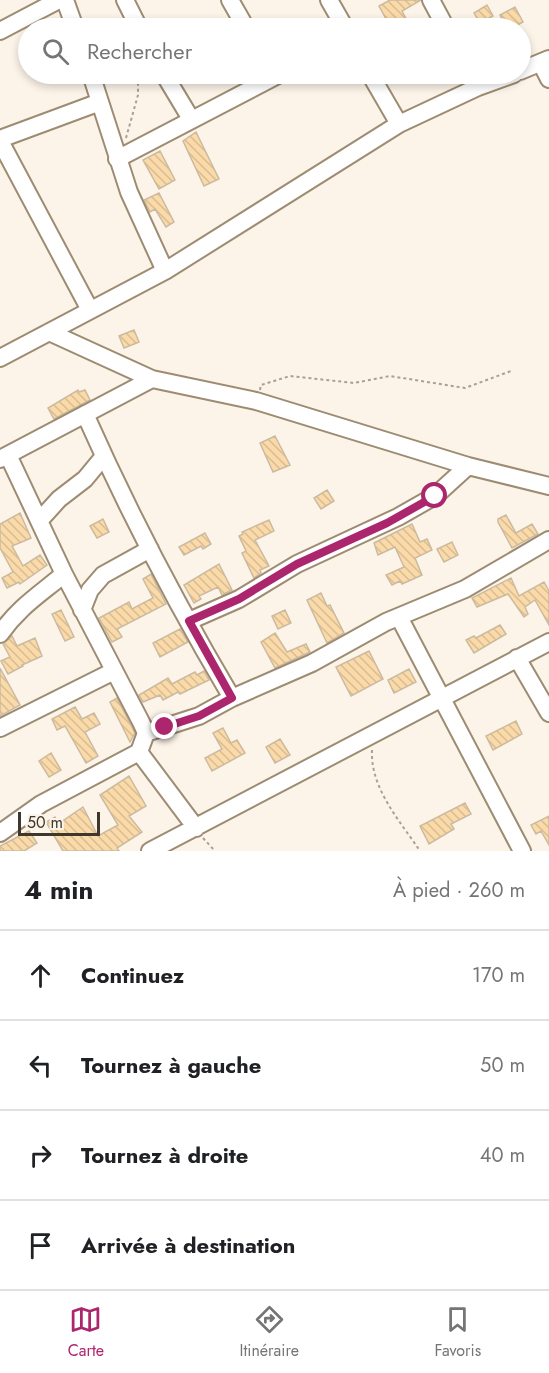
<!DOCTYPE html>
<html lang="fr">
<head>
<meta charset="utf-8">
<style>
	body { margin:0; font-family:Jost,sans-serif; background:#f6f6f6; color:#202124 }
	.scale { position:absolute; left:18px; bottom:15px; width:82px; box-sizing:border-box; padding-left:6px; border:3px solid #3e372c; border-top:0; font-size:16px; line-height:21px; white-space:nowrap; color:#3e372c; -webkit-text-stroke:4px #fcf4e9; paint-order:stroke }
	.stop { position:absolute; width:18px; height:18px; margin:-14px; border:4px solid #ac266e; border-radius:50%; background:#fff }
	.stop.end { background:#ac266e; border-color:#fff; box-shadow:0 2px 6px #0008 }
	.list { margin:0; padding:0; list-style:none }
	h2 { display:flex; justify-content:space-between; align-items:center; height:78px; margin:0; padding:0 24px; font-size:26px }
	h2 small { font-size:20px; font-weight:400; color:#757577 }
	.list li { display:grid; grid-template-columns:39px 1fr auto; gap:18px; align-items:center; box-sizing:border-box; height:90px; padding:0 24px; border-top:2px solid #e0e0e0 }
	.list b { display:block; font-size:22px; white-space:nowrap }
	.list em { font-size:20px; font-style:normal; color:#757577 }
	.icon { flex:none; width:33px; height:33px; fill:none; stroke:currentColor; stroke-width:2; stroke-linecap:round; stroke-linejoin:round }
	.map { position:relative; flex:none; width:549px; height:851px; overflow:hidden }
	.search { position:absolute; background:#fff; box-shadow:0 3px 9px #0003; left:18px; right:18px; top:18px; height:66px; display:flex; align-items:center; gap:15px; box-sizing:border-box; padding:0 21px; border-radius:33px; color:#757577; font-size:22px }
	.sheet { height:438px; background:#fff }
	nav { display:flex; justify-content:space-around; align-items:center; box-sizing:border-box; height:84px; border-top:2px solid #e0e0e0; background:#fff; font-size:16px; color:#757577 }
	nav a { display:grid; justify-items:center; gap:3px }
	nav .on { color:#ac266e }
	.map>svg:first-child { display:block }
	.building { fill:url(#building-back-hatch); stroke:#ccba9f; stroke-width:1.5 }
	.lines { fill:none; stroke-linecap:round; stroke-linejoin:round }
	.minor-casing { stroke:#9e8c72; stroke-width:20 }
	.path { stroke:#a8a095; stroke-width:2; stroke-dasharray:3 3; stroke-linecap:butt }
	.minor { stroke:#fff; stroke-width:16 }
	.route { stroke:#ac266e; stroke-width:8 }
</style>
</head>
<body>
<div class="map">
<svg width="549" height="851" viewBox="0 0 549 851">
	<defs>
		<pattern id="building-back-hatch" width="6" height="6" patternUnits="userSpaceOnUse" patternTransform="scale(1.5)"><rect width="6" height="6" fill="#fbdaaa"/><path d="M-1 5l2 2M0 0l6 6M5-1l2 2" fill="none" stroke="#d8bc92"/></pattern>
	</defs>
	<rect width="100%" height="100%" fill="#fcf4e9"/>
	<!-- building -->
	<path class="building" d="M390 0H421L402 11 411 28H391L379 6Z
		M487 5 493 16 480 23 474 13Z
		M515 7 523 22 512 28H507L500 15Z
		M196 132 219 179 204 186 183 141Z
		M160 151 175 180 159 189 143 160Z
		M159 193 174 222 166 227 155 209 150 212 144 200Z
		M134 330 139 342 124 348 119 336Z
		M78 390 79 392 85 390 90 400 54 419 48 408Z
		M275 436 290 465 273 472 260 443Z
		M327 490 334 501 321 509 314 498Z
		M20 513 31 538 12 546 23 566 40 555 47 565 20 584 19 582 7 588 2 578 13 572 0 548V524Z
		M506 515 516 533 532 524 538 534 512 548 498 522V519Z
		M103 519 109 532 97 538 90 526Z
		M269 520 274 531 255 540 269 566 260 570 261 573 254 578 242 553 246 551 239 536 243 534 242 532Z
		M412 524 420 542 427 539 432 550 415 558 422 575 402 584 400 581 392 585 386 575 404 567 395 547 378 555 374 543Z
		M205 533 211 544 203 549 201 546 184 555 179 547Z
		M452 542 458 555 444 562 437 549Z
		M219 564 232 590 222 595 218 587 199 596 201 599 194 603 184 585Z
		M151 574 166 604 117 629 122 637 112 642 99 618 129 602 132 609 153 598 143 579Z
		M511 578 519 596 544 582 549 591V625L535 600 525 607 528 614 524 617 508 594 477 607 472 598Z
		M321 593 327 606 330 605 344 633 327 643 307 600Z
		M61 610 74 637 65 641 52 614Z
		M285 610 291 623 278 629 272 616Z
		M500 625 506 634 474 653 466 640 474 636 476 638Z
		M180 629 188 642 160 657 153 643Z
		M275 633 287 652 306 644 310 652 275 668 261 642Z
		M12 636 17 646 35 638 42 656 22 665 23 666 8 674 1 661 10 657 3 644Z
		M369 651 383 679 351 696 336 667Z
		M0 668 20 705 0 716Z
		M409 669 416 682 394 693 388 680Z
		M204 671 209 680 180 694 178 692 163 700 160 695 143 702 139 695 168 678 172 684 195 672 197 675Z
		M117 698 135 733 130 742 110 702Z
		M75 707 82 719 94 713 100 724 85 732 98 756 86 763 65 726 57 730 52 719Z
		M516 721 522 734 493 750 486 736Z
		M223 728 231 743 237 740 245 753 212 771 205 758 222 749 213 733Z
		M280 739 290 755 275 763 266 747Z
		M51 753 61 770 49 777 39 761Z
		M129 776 146 806 129 816 142 832 117 848 119 851H63L46 822 55 817 58 824 83 807 98 836 118 825 100 795Z
		M465 803 471 814 451 824 454 829 429 844 420 826Z
		M549 816V845L541 831 536 834 531 825Z
		M29 831 37 843 24 851H0V846Z"/>
	<g class="lines">
		<!-- minor casing -->
		<g class="minor-casing">
			<path id="minor" d="M65 0 75 28
				M125 0 139 28
				M230 0 246 28
				M329 0 345 28
				M431 0 446 28
				M0 31 59 0
				M541 63 549 79
				M520 71 549 59
				M91 74 129 192 165 271
				M164 74 191 119
				M370 74 399 124
				M0 139 100 102
				M0 141 90 310
				M117 159 280 74
				M49 332 152 379 256 401 468 466 549 486
				M0 358 165 271 399 124 478 87 514 74
				M85 414C128 511 178 607 232 698
				M8 455 64 574 141 722 146 733 139 752 196 828
				M0 459 152 379
				M40 520 59 499 85 479 104 456
				M82 610 90 590 103 575 150 549
				M399 617 522 851
				M189 621 239 599 297 564 398 517 435 496 468 466
				M0 634C20 606 39 595 64 574
				M517 658 549 713
				M0 728 114 671
				M146 733 199 716 232 698 312 663 386 622 465 589 549 540
				M0 833 41 804 139 752
				M150 851 549 642"/>
		</g>
		<!-- path -->
		<path class="path" d="M126 138 138 95V74
			M260 390 261 385 290 376 354 383 390 376 465 388 511 371
			M372 750C370 788 400 821 420 851
			M203 838 215 851"/>
		<!-- minor -->
		<use href="#minor" class="minor"/>
	</g>
	<g class="lines">
		<!-- route -->
		<path class="route" d="M165 727 199 716 232 698 189 621 239 599 297 564 387 523 435 496"/>
	</g>
</svg>
<div class="scale">50 m</div>
<div class="stop" style="left:435px;top:496px"></div>
<div class="stop end" style="left:165px;top:727px"></div>
<div class="search"><svg class="icon" aria-label="search" viewBox="0 0 24 24"><circle cx="10" cy="10" r="6"/><path d="M15 15l6 6"/></svg>Rechercher</div>
</div>
<section class="sheet">
<h2>4 min<small>À pied · 260 m</small></h2>
<ul class="list">
<li><svg class="icon" aria-label="ahead" viewBox="0 0 24 24"><path d="M12 20V5M6 11l6-6 6 6"/></svg><div><b>Continuez</b></div><em>170 m</em></li>
<li><svg class="icon" aria-label="left" viewBox="0 0 24 24"><path d="M17 20v-9H6M10 6l-5 5 5 5"/></svg><div><b>Tournez à gauche</b></div><em>50 m</em></li>
<li><svg class="icon" aria-label="right" viewBox="0 0 24 24"><path d="M7 20v-9h11M14 6l5 5-5 5"/></svg><div><b>Tournez à droite</b></div><em>40 m</em></li>
<li><svg class="icon" aria-label="arrive" viewBox="0 0 24 24"><path d="M6 21V4h12l-3 4 3 4H6"/></svg><div><b>Arrivée à destination</b></div></li>
</ul>
</section>
<nav>
<a class="on"><svg class="icon" aria-label="map" viewBox="0 0 24 24"><path d="M3 6l6-2 6 2 6-2v14l-6 2-6-2-6 2zM9 4v14M15 6v14"/></svg>Carte</a>
<a><svg class="icon" aria-label="directions" viewBox="0 0 24 24"><path d="M12 3l9 9-9 9-9-9zM9 14v-3h6M13 9l2 2-2 2"/></svg>Itinéraire</a>
<a><svg class="icon" aria-label="saved" viewBox="0 0 24 24"><path d="M7 4h10v16l-5-4-5 4z"/></svg>Favoris</a>
</nav>
</body>
</html>
